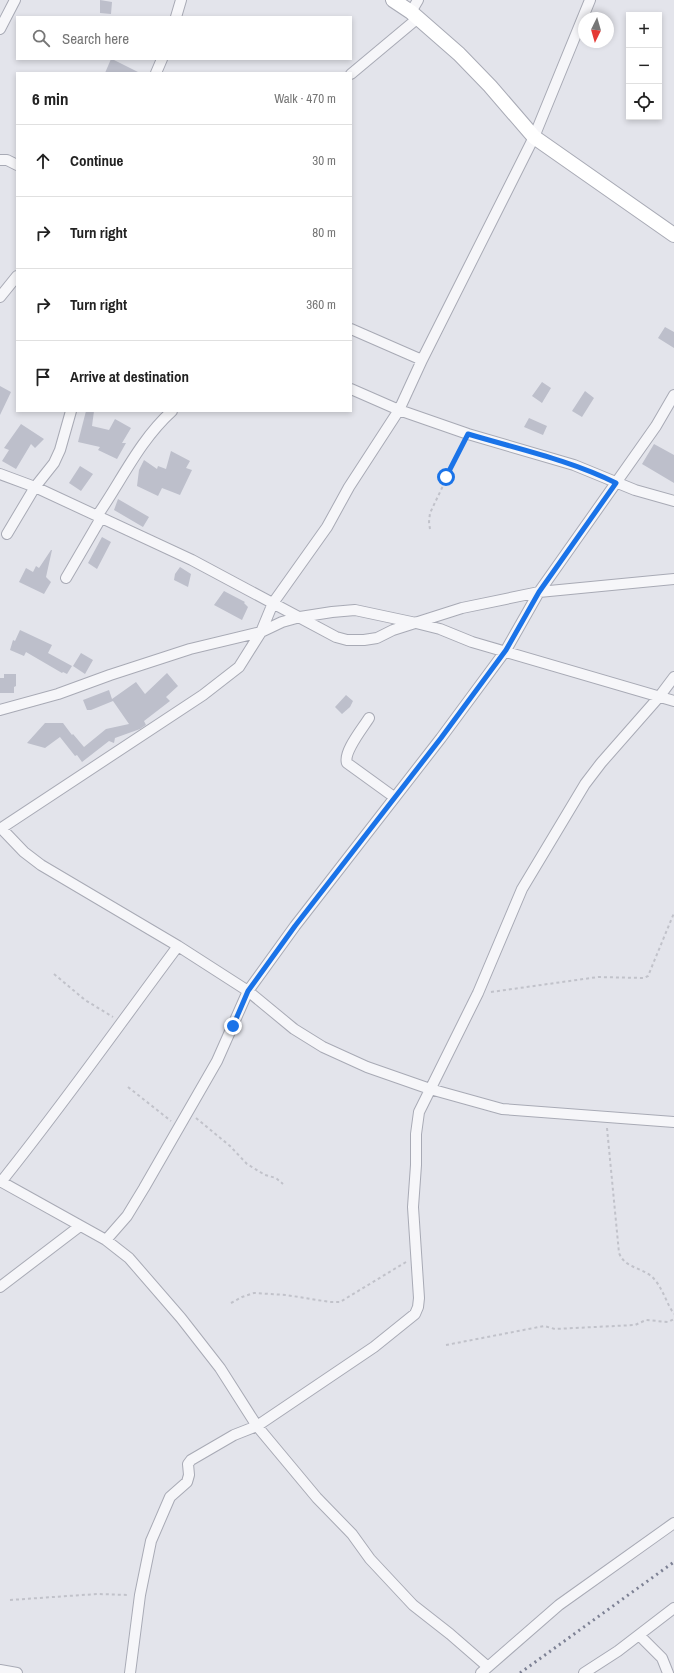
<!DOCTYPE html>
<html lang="en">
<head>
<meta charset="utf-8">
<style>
	body { margin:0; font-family:"Archivo Narrow",sans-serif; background:#f2f2f2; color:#222 }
	.controls { position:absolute; right:12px; top:12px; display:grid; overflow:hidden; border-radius:0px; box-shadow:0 2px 6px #0003 }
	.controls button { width:36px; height:36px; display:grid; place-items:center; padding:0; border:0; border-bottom:1px solid #e0e0e0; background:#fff; color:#222; font:20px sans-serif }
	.compass { position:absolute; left:578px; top:12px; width:36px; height:36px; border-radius:50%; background:#fff; box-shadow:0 2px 6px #0003; rotate:185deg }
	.stop { position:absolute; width:12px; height:12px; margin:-9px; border:3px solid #1a73e8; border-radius:50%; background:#fff }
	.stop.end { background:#1a73e8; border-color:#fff; box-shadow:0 1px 4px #0008 }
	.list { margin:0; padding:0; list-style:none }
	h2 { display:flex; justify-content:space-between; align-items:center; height:52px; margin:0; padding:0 16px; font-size:17px }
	h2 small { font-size:13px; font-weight:400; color:#767676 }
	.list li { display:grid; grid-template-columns:26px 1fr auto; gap:12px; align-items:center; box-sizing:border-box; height:72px; padding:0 16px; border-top:1px solid #e0e0e0 }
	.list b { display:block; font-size:15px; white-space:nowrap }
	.list em { font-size:13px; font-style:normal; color:#767676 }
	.icon { flex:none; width:22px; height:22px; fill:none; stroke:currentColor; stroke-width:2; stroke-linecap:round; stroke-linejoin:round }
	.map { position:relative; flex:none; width:674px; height:1673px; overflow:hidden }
	.search { position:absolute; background:#fff; box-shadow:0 2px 6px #0003; left:16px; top:16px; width:336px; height:44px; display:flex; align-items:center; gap:10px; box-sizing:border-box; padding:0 14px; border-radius:0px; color:#767676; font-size:15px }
	.panel { position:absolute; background:#fff; box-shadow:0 2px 6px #0003; left:16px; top:72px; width:336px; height:340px; border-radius:0px }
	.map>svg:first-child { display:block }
	.building { fill:#bdbfcb }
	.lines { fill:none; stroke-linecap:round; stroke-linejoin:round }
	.street-casing { stroke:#a8aab5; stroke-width:12 }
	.secondary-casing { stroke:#a8aab5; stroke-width:16 }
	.path { stroke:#c1c2ca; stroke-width:2; stroke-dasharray:3 3; stroke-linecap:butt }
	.street { stroke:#f6f6f9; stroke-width:10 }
	.secondary { stroke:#fff; stroke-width:14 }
	.rail { stroke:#7d8194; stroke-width:3; stroke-dasharray:2 4; stroke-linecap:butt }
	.route { stroke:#1a73e8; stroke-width:5 }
</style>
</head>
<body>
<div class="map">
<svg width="674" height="1673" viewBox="0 0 674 1673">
	<rect width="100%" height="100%" fill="#e3e4eb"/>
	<!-- building -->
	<path class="building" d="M100 0 112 2 111 14 100 13Z
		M111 59H112L140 73H105Z
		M665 327 674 332V348L658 338Z
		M542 382 551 388 542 403 532 396Z
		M0 386 11 392 0 415Z
		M585 391 594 398 582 417 572 411Z
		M86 411H94L92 426 109 430 115 419 131 428 122 443H126L117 459 98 450 100 447 78 442Z
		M529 418 547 426 543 435 524 427Z
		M21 424 44 439 35 448 31 444 16 469 2 461 9 450 4 448Z
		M654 444 674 455V483L642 464Z
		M171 451 190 461 186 468 192 470 180 495 162 488 158 496 137 486 139 470 144 460 157 469 158 466 166 469Z
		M80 466 93 474 81 491 69 483Z
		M118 499 149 517 143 527 114 510Z
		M102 537 111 542 97 569 88 563Z
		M51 550H52L46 577 51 582 44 594 19 582 26 568 33 572 36 566 39 568Z
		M180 567 191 574 188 587 174 580 175 574Z
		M224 591 245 602 244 603 248 607 242 620 214 605Z
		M20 630 52 645 48 653 72 666 67 674 63 672 62 673 26 652 24 656 10 650 13 640 15 641Z
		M81 653 93 660 85 674 73 666Z
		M167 673 178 686 166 697 170 701 144 721 146 725 140 729 115 738 114 743 109 741 82 762 77 755 75 756 60 737 45 748 27 743 45 723H63L72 735 73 734 84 747 106 729 129 724 113 701 91 710H87L83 700 109 690 112 699 136 682 145 694Z
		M4 674H16V686L14 687V693H0V678H4Z
		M346 695 353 701 350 707 342 714 335 707Z"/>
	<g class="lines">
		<!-- street casing -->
		<g class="street-casing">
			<path id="street" d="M411 12 418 0
				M176 17 181 0
				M0 29 15 0
				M156 73 162 59
				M351 74 418 18
				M0 160H7L17 165
				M0 297 17 276
				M351 329 422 360
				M351 389 399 410 468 434 574 465 635 490 674 501
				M0 474 35 487 192 560 336 637 347 640H364L377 638 393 630 462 608 539 592 674 579
				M97 516C122 480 139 441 172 411
				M7 534 35 487 54 463 60 450 71 411
				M66 578 101 518
				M0 710 58 694 110 675 190 649 261 632 273 603 327 527 349 487 399 410 422 360 534 137 590 0
				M369 718C363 728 343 752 347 763L394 797
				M1 828 24 852 41 865 178 946 248 991 294 1029 323 1047 367 1067 430 1089 502 1109 674 1122
				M0 829 203 695 239 667 261 632 282 622 300 617 332 612 355 610 416 623 440 629 472 642 674 701
				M0 1181 106 1240 129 1258 181 1318 220 1368 257 1426 317 1498 352 1534 370 1559 413 1605 450 1634 488 1667
				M1 1182C63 1105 119 1025 178 946
				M106 1240 127 1216 144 1188 217 1061 248 991 295 926 441 738 506 650 539 592 656 426 674 395
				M0 1287 80 1226
				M639 1635 662 1658 668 1673
				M0 1670 17 1673
				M130 1673 140 1595 151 1541 170 1497 187 1482 189 1475 188 1464 191 1460 234 1435 257 1426 374 1347 415 1314 418 1307 419 1298 413 1207 416 1165V1134L419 1112 478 993 522 889 585 784 601 763 659 697 674 677
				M481 1673 559 1605 674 1523
				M584 1673 618 1651 674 1608"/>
		</g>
		<!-- secondary casing -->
		<g class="secondary-casing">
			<path id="secondary" d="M393 0 411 12 459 54 490 86 534 137 674 235"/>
		</g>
		<!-- path -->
		<path class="path" d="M430 529 429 522 430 513 463 444
			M54 974 85 1000 113 1017
			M491 992 598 977 644 978 648 976 674 913
			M128 1087 171 1121
			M196 1118 230 1146 247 1164 265 1175 276 1178 283 1184
			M607 1128 619 1253C625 1268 640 1267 651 1276 662 1285 666 1303 674 1314
			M231 1303 242 1297 254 1293 286 1295 330 1302H340L406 1262
			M446 1345 544 1326 555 1329 635 1325 646 1320 668 1322 674 1319
			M10 1600 97 1594 129 1595"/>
		<!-- street -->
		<use href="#street" class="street"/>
		<!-- secondary -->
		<use href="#secondary" class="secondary"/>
		<!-- rail -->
		<path class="rail" d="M520 1673 674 1562"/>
	</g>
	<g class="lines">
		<!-- route -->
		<path class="route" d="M233 1026 248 991 295 926 441 738 506 650 539 592 616 483C570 460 518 449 468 434L446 477"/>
	</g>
</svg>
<div class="controls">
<button>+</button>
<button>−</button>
<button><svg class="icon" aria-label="locate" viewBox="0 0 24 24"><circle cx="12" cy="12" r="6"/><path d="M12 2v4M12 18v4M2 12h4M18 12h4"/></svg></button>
</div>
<svg class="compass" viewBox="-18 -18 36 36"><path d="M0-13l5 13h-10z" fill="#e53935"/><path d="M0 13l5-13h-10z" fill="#767676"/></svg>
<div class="stop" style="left:446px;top:477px"></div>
<div class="stop end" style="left:233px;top:1026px"></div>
<div class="search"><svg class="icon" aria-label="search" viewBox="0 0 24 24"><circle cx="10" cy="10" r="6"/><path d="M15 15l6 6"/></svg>Search here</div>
<section class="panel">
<h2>6 min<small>Walk · 470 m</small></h2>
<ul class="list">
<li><svg class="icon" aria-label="ahead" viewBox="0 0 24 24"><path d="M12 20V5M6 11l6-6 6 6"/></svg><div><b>Continue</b></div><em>30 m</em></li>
<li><svg class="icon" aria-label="right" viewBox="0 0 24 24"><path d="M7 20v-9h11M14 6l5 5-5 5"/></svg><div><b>Turn right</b></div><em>80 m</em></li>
<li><svg class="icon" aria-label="right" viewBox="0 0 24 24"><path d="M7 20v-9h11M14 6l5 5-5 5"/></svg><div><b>Turn right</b></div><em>360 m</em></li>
<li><svg class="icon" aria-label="arrive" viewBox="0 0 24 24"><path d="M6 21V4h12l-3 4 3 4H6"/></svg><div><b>Arrive at destination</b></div></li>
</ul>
</section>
</div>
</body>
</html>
